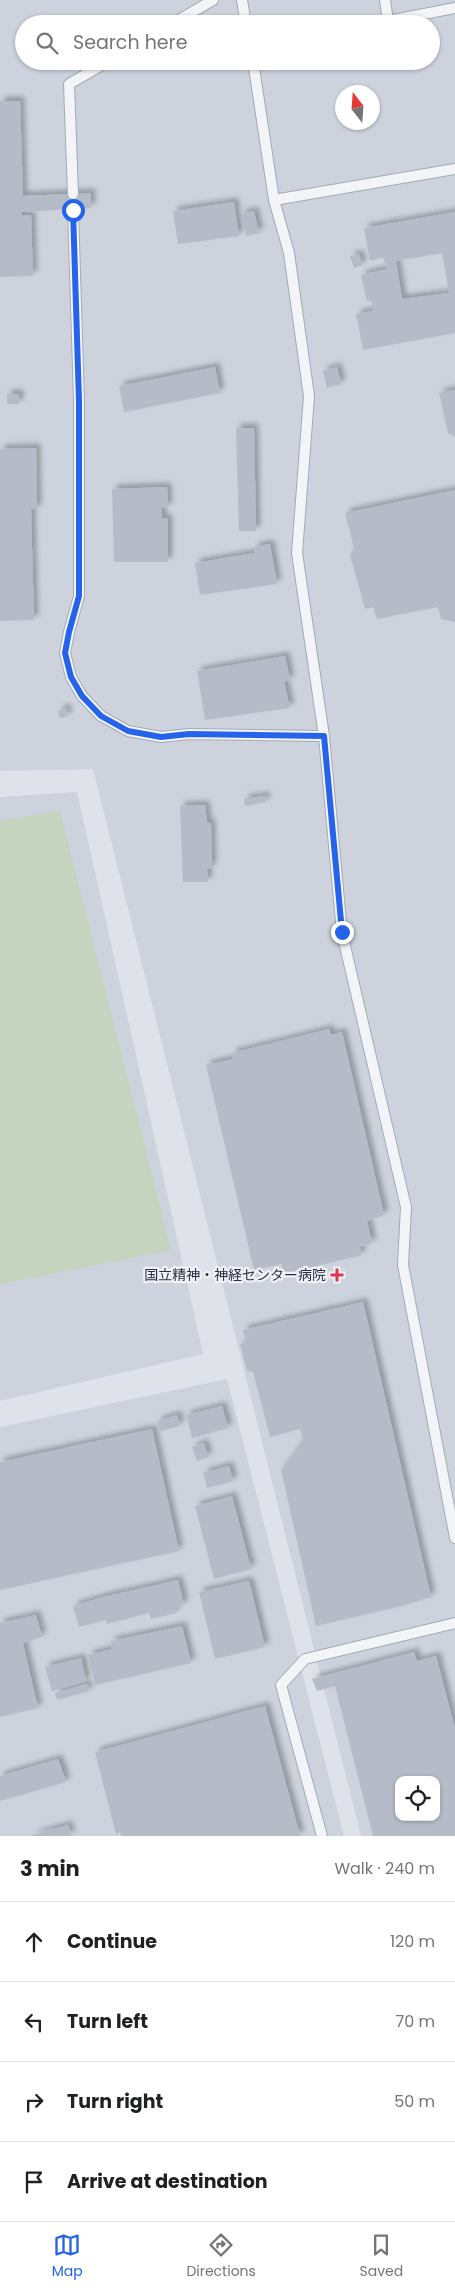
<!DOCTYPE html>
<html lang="en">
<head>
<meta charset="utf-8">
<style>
	body { margin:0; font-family:Poppins,"Noto Sans JP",sans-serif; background:#f6f6f6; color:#202124 }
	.controls { position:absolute; right:15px; bottom:15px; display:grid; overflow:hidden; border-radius:10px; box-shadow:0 1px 4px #0004 }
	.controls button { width:45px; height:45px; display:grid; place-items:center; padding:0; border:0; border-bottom:1px solid #e0e0e0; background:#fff; color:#202124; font:25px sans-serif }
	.compass { position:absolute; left:335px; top:85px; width:45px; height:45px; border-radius:50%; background:#fff; box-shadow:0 1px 4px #0004; rotate:343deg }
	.stop { position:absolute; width:15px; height:15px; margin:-11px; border:4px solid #2563eb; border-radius:50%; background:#fff }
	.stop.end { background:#2563eb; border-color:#fff; box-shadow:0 1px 5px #0008 }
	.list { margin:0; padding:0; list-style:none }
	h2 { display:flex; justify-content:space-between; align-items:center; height:65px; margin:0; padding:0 20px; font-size:21px }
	h2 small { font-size:16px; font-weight:400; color:#757577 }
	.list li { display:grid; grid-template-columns:32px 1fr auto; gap:15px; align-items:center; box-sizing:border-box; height:80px; padding:0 20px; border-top:1px solid #e0e0e0 }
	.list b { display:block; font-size:19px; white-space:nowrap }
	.list em { font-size:16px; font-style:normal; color:#757577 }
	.icon { flex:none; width:28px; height:28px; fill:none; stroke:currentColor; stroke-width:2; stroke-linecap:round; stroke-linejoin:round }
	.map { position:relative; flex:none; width:455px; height:1836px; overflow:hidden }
	.search { position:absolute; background:#fff; box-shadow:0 1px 4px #0004; left:15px; right:15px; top:15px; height:55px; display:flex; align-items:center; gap:12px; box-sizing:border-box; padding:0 18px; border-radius:28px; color:#757577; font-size:19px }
	.sheet { height:385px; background:#fff }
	nav { display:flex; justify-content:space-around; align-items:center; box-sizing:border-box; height:70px; border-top:1px solid #e0e0e0; background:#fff; font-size:14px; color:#757577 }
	nav a { display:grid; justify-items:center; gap:2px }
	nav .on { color:#2563eb }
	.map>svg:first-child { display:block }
	.built { fill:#cdd2dc; fill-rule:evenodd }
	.green { fill:#c4d4bf }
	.building { fill:#b6bcc7; fill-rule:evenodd; filter:url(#shadow) }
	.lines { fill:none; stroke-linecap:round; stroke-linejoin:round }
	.service-casing { stroke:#a4aab4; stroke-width:12 }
	.service { stroke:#f2f4f7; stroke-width:10 }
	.route { stroke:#2563eb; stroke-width:6 }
	.poi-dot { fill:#d83a50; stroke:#eff2f7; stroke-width:2 }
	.labels { text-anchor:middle; stroke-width:4.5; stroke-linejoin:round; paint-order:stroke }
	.poi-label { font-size:14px; fill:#273042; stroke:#eff2f7; text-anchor:end }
</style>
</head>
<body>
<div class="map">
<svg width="455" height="1836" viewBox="0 0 455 1836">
	<defs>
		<filter id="shadow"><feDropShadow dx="4.5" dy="-4.5" stdDeviation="2.5" flood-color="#0004"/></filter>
	</defs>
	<rect width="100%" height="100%" fill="#dfe3e9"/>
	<!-- built -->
	<path class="built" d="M0 0H455V1836H361L93 769 0 771ZM24 24H431V61H24ZM342 92H372V122H342ZM399 1780H436V1817H399Z
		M77 792 203 1354 0 1401V797Z
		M227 1379 344 1836H0V1427Z"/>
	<!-- green -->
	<path class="green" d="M60 811 171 1250 0 1284V821Z"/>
	<!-- building -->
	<path class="building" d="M0 101H20L23 196 91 193V208L22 212 21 216 31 215 33 276 0 277Z
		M234 202 239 236 178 244 173 211Z
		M254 211 259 233 246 236 241 214Z
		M455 212V333L363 350 356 314 373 311 371 300 367 302 361 275 387 269 383 257 370 261 364 228ZM442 253 449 293 402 299 396 261Z
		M359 254 362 265 354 268 350 256Z
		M215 367 220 393 124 412 119 386Z
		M337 367 341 384 327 388 323 371Z
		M455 390V437L448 433 439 393Z
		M7 394H19V404H7Z
		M236 428H254L256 531H239Z
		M36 448 37 509H31L34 620 0 621V449Z
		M167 487 168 508H161L162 518 168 519V562H114L112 489Z
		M455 490V622L441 619 438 607 377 619 373 607 365 609 350 555 354 548 345 513Z
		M270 544 277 584 200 595 195 563 254 553V547Z
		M285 656 290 680 284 681 290 708 205 720 197 671Z
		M66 708 68 716 60 718 58 711Z
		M265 796 266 802 245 806 244 799Z
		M205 805 207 822 211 824 212 867 207 869 208 882H183L180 806Z
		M329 1029 331 1035 342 1032 384 1215 367 1221 372 1243 359 1247 362 1255 284 1274 281 1264 254 1270 206 1065 233 1059 232 1053Z
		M363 1302 431 1597 406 1605 316 1626 281 1470 303 1440 300 1429 270 1437 253 1372 247 1371 240 1344 246 1342 243 1330Z
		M222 1406 228 1428 192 1438 186 1415Z
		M177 1415 180 1426 160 1431 157 1421Z
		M152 1429 179 1551 0 1590V1462Z
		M204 1443 208 1457 197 1461 192 1447Z
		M229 1466 233 1481 207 1488 203 1473Z
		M232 1496 251 1569 214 1579 195 1506Z
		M178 1580 184 1605 174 1608 176 1613 151 1619 149 1613 107 1624 105 1620 79 1627 73 1606 103 1597Z
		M249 1581 265 1647 215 1659 199 1592Z
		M36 1615 42 1637 23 1643 38 1708 0 1717V1623Z
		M182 1626 191 1663 95 1685 88 1655 112 1649 111 1641Z
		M414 1652 417 1661 436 1656 455 1729V1836H373L335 1686 317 1691 312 1679ZM399 1780H436V1817H399Z
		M81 1658 86 1681 52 1691 45 1667Z
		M87 1684 89 1691 57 1700 55 1693Z
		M265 1706 300 1836H121L120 1832 116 1834 95 1752Z
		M58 1759 66 1782 0 1801V1776Z
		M68 1825 71 1836H32V1835Z"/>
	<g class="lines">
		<!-- service casing -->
		<g class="service-casing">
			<path id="service" d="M242 0 246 24
				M385 0 388 21 455 8
				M172 24 213 0
				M253 61 274 200 289 253 309 396 297 553 324 736 342 933 406 1207 403 1265 455 1538
				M73 194 69 84 109 61
				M274 200 455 169
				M73 209 79 401V596L69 632 65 653 71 677 82 696 101 716 128 731 161 737 189 734 324 736
				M322 1836 281 1685 305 1659 455 1623"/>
		</g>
		<!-- service -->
		<use href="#service" class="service"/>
	</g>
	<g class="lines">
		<!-- route -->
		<path class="route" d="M73 210 79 401V596L69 632 65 653 71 677 82 696 101 716 128 731 161 737 189 734 324 736 342 932"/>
	</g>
	<!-- markers -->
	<path class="poi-dot" d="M334.5 1267.5h5v5h5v5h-5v5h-5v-5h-5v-5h5z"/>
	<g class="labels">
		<!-- poi labels -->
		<g class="poi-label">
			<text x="326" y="1280">国立精神・神経センター病院</text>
		</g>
	</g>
</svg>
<div class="controls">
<button><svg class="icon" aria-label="locate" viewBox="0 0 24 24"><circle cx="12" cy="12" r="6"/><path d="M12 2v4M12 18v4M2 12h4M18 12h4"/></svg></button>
</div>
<svg class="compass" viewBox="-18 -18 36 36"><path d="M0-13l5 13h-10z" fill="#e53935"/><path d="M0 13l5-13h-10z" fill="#757577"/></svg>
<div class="stop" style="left:73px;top:210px"></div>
<div class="stop end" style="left:342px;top:932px"></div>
<div class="search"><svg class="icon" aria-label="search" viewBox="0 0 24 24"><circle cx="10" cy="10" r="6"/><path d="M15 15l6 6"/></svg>Search here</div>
</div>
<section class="sheet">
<h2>3 min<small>Walk · 240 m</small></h2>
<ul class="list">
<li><svg class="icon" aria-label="ahead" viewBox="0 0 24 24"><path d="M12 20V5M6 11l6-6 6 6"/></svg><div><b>Continue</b></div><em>120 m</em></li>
<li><svg class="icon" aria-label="left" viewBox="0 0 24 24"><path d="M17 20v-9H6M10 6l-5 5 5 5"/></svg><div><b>Turn left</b></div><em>70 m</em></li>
<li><svg class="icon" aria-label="right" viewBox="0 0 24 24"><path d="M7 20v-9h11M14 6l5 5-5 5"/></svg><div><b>Turn right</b></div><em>50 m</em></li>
<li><svg class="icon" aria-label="arrive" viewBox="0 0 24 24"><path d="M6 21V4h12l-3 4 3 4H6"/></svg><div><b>Arrive at destination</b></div></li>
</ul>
</section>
<nav>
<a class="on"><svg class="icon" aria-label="map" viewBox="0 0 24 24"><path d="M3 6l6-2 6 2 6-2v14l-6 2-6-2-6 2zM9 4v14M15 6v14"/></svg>Map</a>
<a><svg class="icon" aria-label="directions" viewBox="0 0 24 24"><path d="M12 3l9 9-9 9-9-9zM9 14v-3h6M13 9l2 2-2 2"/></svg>Directions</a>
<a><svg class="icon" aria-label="saved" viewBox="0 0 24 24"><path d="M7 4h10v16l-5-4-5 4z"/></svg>Saved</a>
</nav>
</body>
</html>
